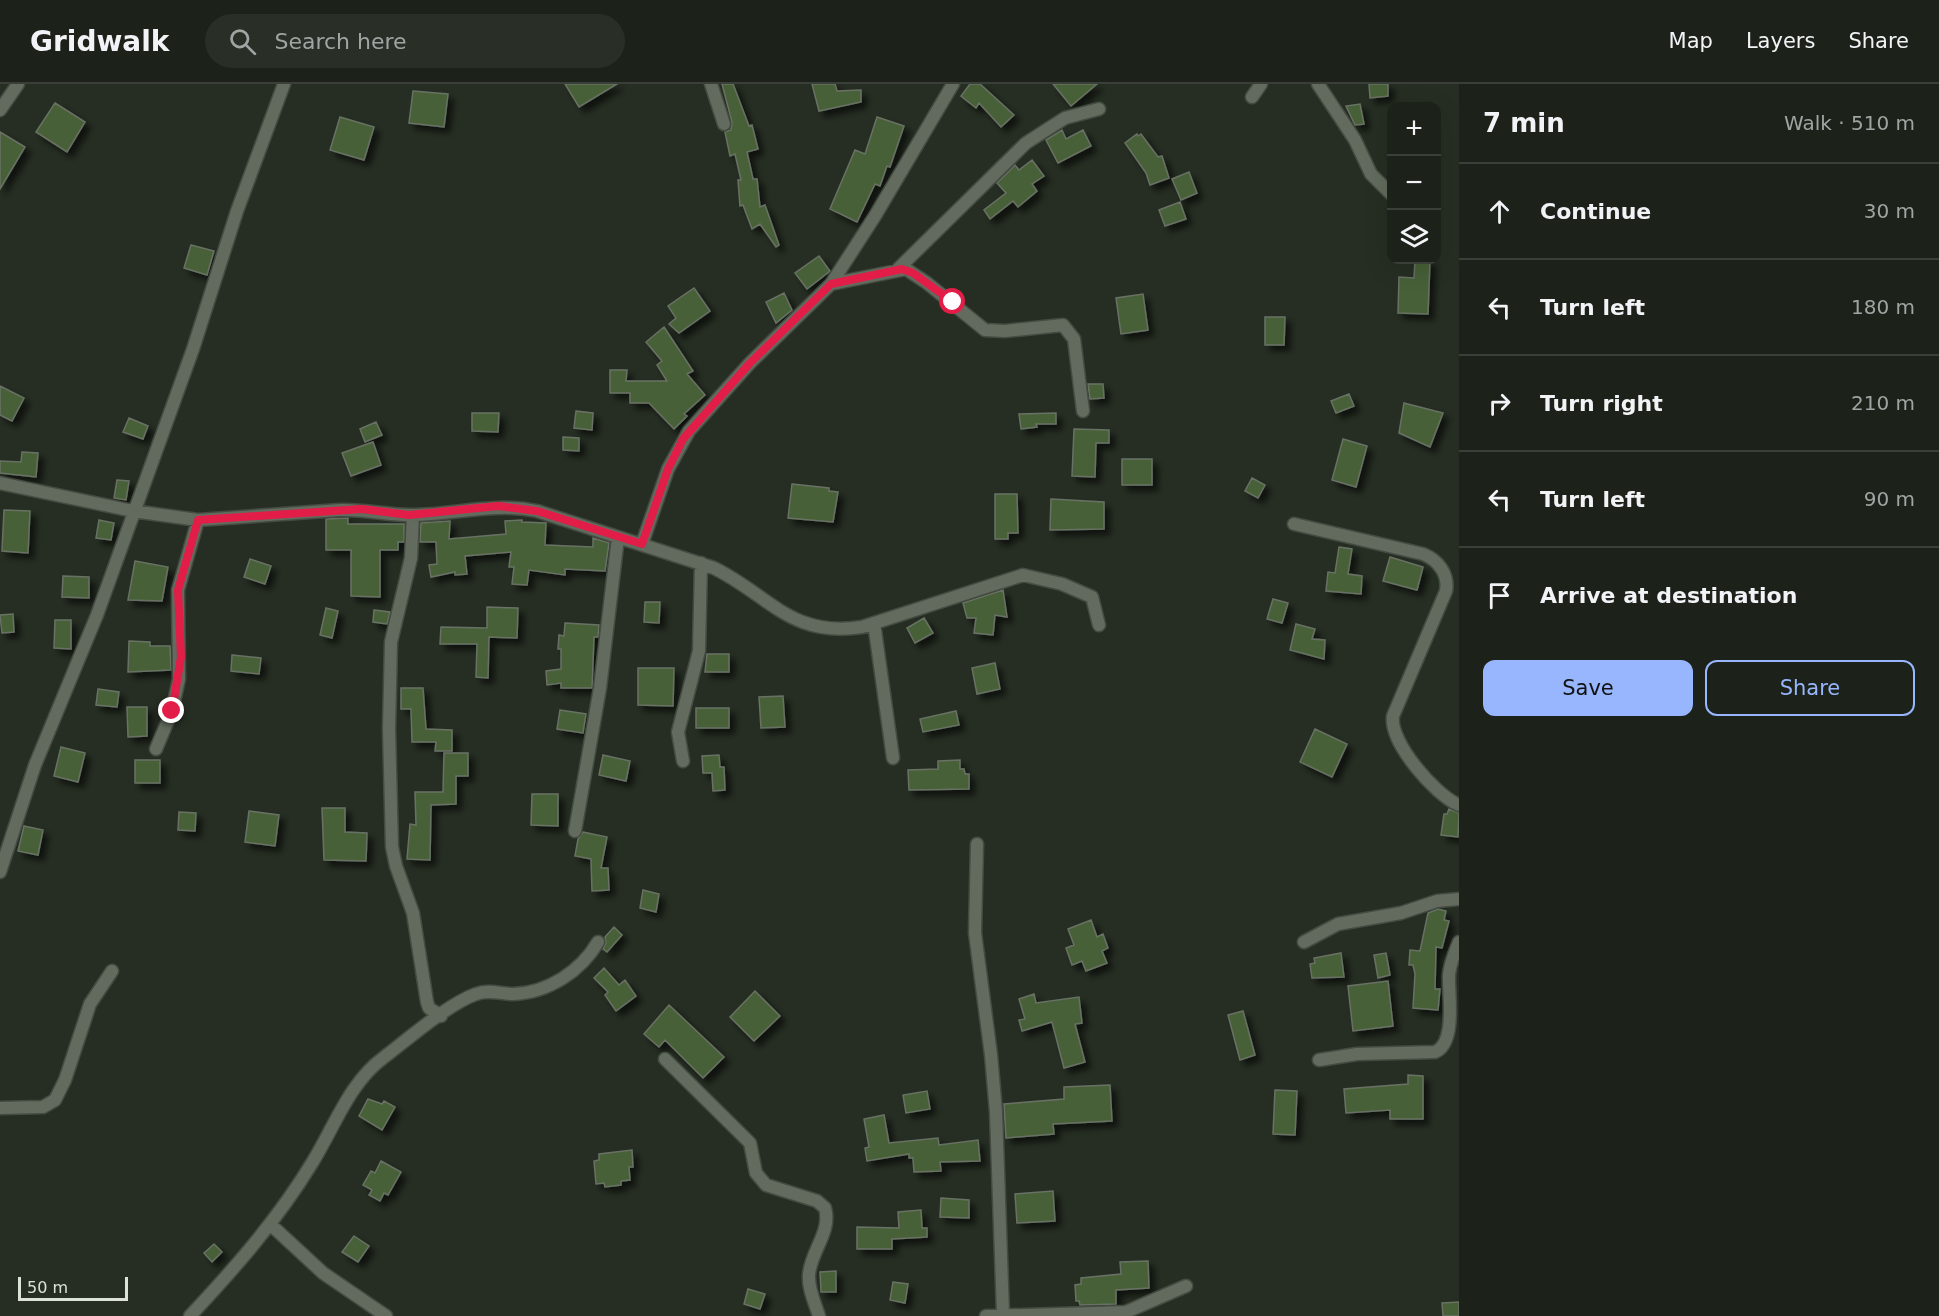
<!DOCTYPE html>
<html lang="en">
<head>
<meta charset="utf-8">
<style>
	body { margin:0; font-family:"DejaVu Sans",sans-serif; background:#292f27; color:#f1f3f6 }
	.controls { position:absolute; right:18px; top:18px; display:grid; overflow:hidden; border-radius:12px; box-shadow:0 6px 24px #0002 }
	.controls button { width:54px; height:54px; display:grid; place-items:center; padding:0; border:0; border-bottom:2px solid #3a3f39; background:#1c221a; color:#f1f3f6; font:30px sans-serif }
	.scale { position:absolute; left:18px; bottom:15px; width:110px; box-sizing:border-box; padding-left:6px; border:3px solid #dce1d9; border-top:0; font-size:16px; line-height:21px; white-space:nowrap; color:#dce1d9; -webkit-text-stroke:4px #262e23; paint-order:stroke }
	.stop { position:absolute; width:18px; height:18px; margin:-14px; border:4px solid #e11d48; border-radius:50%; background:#fff }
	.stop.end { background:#e11d48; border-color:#fff; box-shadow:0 2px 6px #0008 }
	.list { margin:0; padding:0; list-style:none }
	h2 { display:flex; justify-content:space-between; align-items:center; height:78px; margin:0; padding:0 24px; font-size:26px }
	h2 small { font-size:20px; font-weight:400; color:#a0a4a2 }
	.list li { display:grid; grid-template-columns:39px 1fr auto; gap:18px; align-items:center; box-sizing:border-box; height:96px; padding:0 24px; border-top:2px solid #3a3f39 }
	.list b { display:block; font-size:22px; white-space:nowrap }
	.list em { font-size:20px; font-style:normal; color:#a0a4a2 }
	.actions { display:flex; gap:12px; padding:18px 24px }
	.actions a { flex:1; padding:14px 0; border:2px solid #97b6fd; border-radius:12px; text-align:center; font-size:21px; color:#97b6fd }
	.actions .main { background:#97b6fd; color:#111 }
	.icon { flex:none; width:33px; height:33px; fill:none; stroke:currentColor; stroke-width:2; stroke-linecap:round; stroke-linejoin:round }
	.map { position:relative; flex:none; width:1459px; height:1232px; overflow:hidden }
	header { display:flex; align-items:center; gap:36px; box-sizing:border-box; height:84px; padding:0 30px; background:#1c221a; border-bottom:2px solid #3a3f39 }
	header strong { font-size:28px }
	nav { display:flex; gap:33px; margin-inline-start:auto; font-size:21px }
	.search { width:420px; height:54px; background:#292f27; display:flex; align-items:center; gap:15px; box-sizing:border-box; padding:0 21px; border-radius:33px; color:#a0a4a2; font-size:22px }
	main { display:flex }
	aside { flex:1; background:#1c221a }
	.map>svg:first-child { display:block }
	.building { fill:#466137; stroke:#697165; stroke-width:1.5; filter:url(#shadow) }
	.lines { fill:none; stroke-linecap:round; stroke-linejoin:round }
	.minor-casing { stroke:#444b41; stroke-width:15 }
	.minor { stroke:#626b5e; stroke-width:12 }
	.route { stroke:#e11d48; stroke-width:8 }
</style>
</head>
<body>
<header>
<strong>Gridwalk</strong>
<div class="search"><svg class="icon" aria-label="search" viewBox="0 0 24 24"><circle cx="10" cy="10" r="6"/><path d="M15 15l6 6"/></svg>Search here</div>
<nav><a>Map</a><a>Layers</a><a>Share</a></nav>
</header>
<main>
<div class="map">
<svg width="1459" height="1232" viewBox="0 0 1459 1232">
	<defs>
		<filter id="shadow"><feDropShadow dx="5.5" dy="5.5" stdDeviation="3" flood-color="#0009"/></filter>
	</defs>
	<rect width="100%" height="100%" fill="#262e23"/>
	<!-- building -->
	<path class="building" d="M565 0H617L579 23Z
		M722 0H733L749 42 752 41 758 65 747 68 753 95H757L760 123 765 121 779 161 776 163 760 140 752 145 743 121 740 122 738 96H741L735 70 730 72 725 48 731 46 732 38Z
		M812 0H835L837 7 861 6V18L819 27Z
		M970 0H980L1014 31 1001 43 979 19 976 24 961 12Z
		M1053 0H1097L1071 22Z
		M1369 0H1388V12L1370 14Z
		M413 7 448 10 444 43 409 39Z
		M55 19 85 38 67 68 36 48Z
		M1360 20 1364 40 1355 41 1346 22Z
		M340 33 374 43 364 76 330 66Z
		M877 33 904 42 890 83 887 82 880 102 875 100 857 138 830 125 855 66 865 70Z
		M1062 46 1066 55 1083 46 1091 62 1058 79 1046 56Z
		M0 48 25 63 0 105Z
		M1137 50 1138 52 1141 50 1158 73 1162 72 1169 94 1150 101 1146 89 1125 59Z
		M1032 76 1044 92 1032 100 1037 107 1018 123 1013 117 990 135 984 126 1006 109 997 99 1015 81 1019 86Z
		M1189 88 1197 109 1181 116 1172 95Z
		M1180 118 1186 135 1165 142 1159 126Z
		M191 161 214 167 207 191 184 184Z
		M819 172 830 187 807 205 795 189Z
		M1415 176H1430L1428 230 1398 229 1399 193 1414 194Z
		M694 204 710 227 679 249 669 240 676 234 668 222Z
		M784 209 792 226 776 239 766 218Z
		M1143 210 1148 246 1121 250 1116 214Z
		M1265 233H1285L1284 261H1265Z
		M664 243 693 287 687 290 705 311 684 330 687 332 674 345 649 319H630V309H610V286H627L626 297H667L657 281 662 277 646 258Z
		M1088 300H1103L1104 314 1090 315Z
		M0 302 24 314 12 337 0 331Z
		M1349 310 1354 322 1336 329 1331 317Z
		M1404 319 1443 329 1430 363 1399 349Z
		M576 327 593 329 592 346 574 344Z
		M472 329H499L498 348 472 347Z
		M1056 329V340H1036L1037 343 1021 345 1019 330Z
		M129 334 148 342 143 355 123 348Z
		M376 338 382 351 365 358 360 345Z
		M1074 345 1109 346V359H1096L1095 393 1072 392Z
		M563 353 579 354V367L563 366Z
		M1343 355 1367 362 1356 403 1332 396Z
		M373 358 381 381 351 392 342 369Z
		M22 368 38 369 36 393 0 389V377L21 378Z
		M1122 375H1152V401H1122Z
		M1252 394 1265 401 1258 414 1245 407Z
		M117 396 129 397 126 416 114 414Z
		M792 400 829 404V407L838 408 833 438 788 434Z
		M995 410H1017L1018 449H1008V455H995Z
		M1051 415 1104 418V445L1050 446Z
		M4 426 30 427 28 469 2 467Z
		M348 434V440H404V458H398V466H380V513L351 512V466H326V435Z
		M99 436 114 439 111 456 96 454Z
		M522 436V438L546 439 545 461 593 463V454L609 459 605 487 565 485V491L529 486 527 501 512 500 514 483H509L511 468 465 472 467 490 455 491V488L431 493 429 481 437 480 436 458H420L421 439 450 437 449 455 506 450 505 437Z
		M1339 463 1352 465 1348 490 1362 492 1361 510 1326 507 1328 488 1335 489Z
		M1390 473 1423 483 1417 506 1383 497Z
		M250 475 271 482 265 500 244 493Z
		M135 477 168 483 162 517 128 516Z
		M63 492 89 493V514L62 513Z
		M1003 506 1007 533 995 531 993 551 974 549 976 534H967L963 519Z
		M1273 515 1288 519 1282 539 1267 535Z
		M645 518H660L659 539 644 538Z
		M487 523 518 524 517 554 489 553 488 594 476 593 477 560H440L441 543 487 544Z
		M326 524 338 527 332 554 320 551Z
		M374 526 390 528 387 540 373 538Z
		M13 530 14 548 2 549 0 531Z
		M924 534 933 549 915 559 907 544Z
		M55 536H71V565L54 564Z
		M565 539 599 541 598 553H594L592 604H561V599L547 601 546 587 561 585V565H558L559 551 564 552Z
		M1296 540 1315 545 1312 555 1325 556 1324 575 1290 566Z
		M129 557 150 558V562H170L171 586 128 588Z
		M707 570H729V588H705Z
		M232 571 261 574 259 590 231 587Z
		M995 579 1000 605 977 610 972 584Z
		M638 584H674L673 622 638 621Z
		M401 604H423L426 645 452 646V667H435L436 658H412L411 625H401Z
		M98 605 119 608 117 623 96 621Z
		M783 612 785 643 761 644 759 613Z
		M127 623H147V652L128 653Z
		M696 624H729V644H696Z
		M560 626 586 630 583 649 557 645Z
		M956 627 959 641 923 648 920 635Z
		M1315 645 1347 660 1332 693 1300 678Z
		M61 663 85 669 78 698 54 692Z
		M444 669H468V692H456V720L431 721 430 776 407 775 410 740 416 741 415 708H443Z
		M603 671 630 677 626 697 599 691Z
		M719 671 720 683H724L725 706 713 707 712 689H703L702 672Z
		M135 676H160V699H135Z
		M960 676V685H964L965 690H969V705L909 706 908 686 938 685V677Z
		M532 710H558V742L531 741Z
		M322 724H345V748L367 749 366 777 324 776Z
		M1449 725 1459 729 1458 753 1441 751 1444 730H1447Z
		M249 727 279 731 275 762 245 758Z
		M179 728 196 729 195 747 178 746Z
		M24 742 43 746 38 771 18 767Z
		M583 748 607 753 601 784H608L609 806 592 807 591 775 575 772 578 755Z
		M643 806 659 810 656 828 640 824Z
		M1438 825 1446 827 1444 836 1449 837 1442 864 1436 863 1435 905H1440L1438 926 1413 924 1415 890 1413 881H1409L1410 866 1420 867 1428 829Z
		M1091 836 1097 853 1103 850 1108 864 1102 867 1107 879 1086 887 1082 877 1072 881 1066 864 1074 861 1068 845Z
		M614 843 622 851 607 868 603 865 606 859 605 853Z
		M1341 869 1344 893 1312 894 1310 880 1315 879 1314 874Z
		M1386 869 1390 891 1378 894 1374 871Z
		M604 884 619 901 625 896 636 912 616 927 605 911 608 908 594 894Z
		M1388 897 1393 942 1353 947 1348 902Z
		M755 907 780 932 754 957 730 933Z
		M1034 910 1036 919 1079 913 1082 939 1075 940 1085 978 1064 984 1052 938 1022 947 1019 936 1025 935 1019 915Z
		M669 921 724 973 703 994 665 956 659 963 644 950Z
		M1243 927 1255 971 1240 976 1228 931Z
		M1408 991 1423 992V1035H1390V1026L1346 1029 1344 1005 1408 1000Z
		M1110 1001 1112 1037 1053 1040 1054 1050 1006 1054 1004 1020 1064 1015V1003Z
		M1275 1006 1297 1007 1295 1051 1273 1050Z
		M927 1007 930 1025 906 1029 903 1011Z
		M368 1015 382 1020 384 1017 395 1023 382 1046 359 1032Z
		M884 1031 889 1059 938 1054 939 1061 978 1056 980 1077 940 1078 941 1087 914 1088 913 1074H909V1070L867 1077 865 1064 869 1063 864 1035Z
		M632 1066 633 1083H629L630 1096 621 1097V1101L605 1103 604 1099 596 1100 594 1077 599 1076V1070Z
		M381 1077 401 1088 388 1111 384 1109 380 1117 369 1111 372 1106 363 1101 371 1087 375 1089Z
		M1053 1107 1055 1137 1017 1139 1015 1110Z
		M941 1114 969 1116V1134L940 1133Z
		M921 1126 922 1144H927V1153L892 1155V1165H857V1143L899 1144 898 1128Z
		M354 1152 369 1162 358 1178 342 1168Z
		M214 1160 222 1168 212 1178 204 1169Z
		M1148 1177 1149 1204 1116 1206V1220L1080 1221 1079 1217H1076L1075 1201 1081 1200V1194L1121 1190 1120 1178Z
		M836 1187V1208H821L820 1188Z
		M893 1198 908 1200 905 1219 890 1216Z
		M748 1205 765 1210 760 1225 744 1220Z
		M1459 1218V1232H1443L1442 1219Z"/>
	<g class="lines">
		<!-- minor casing -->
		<g class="minor-casing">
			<path id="minor" d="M711 0 724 40
				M1318 0 1355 56 1371 90 1392 111
				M1252 13 1261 0
				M0 26 18 0
				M898 185 1026 59 1065 34 1099 25
				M831 200 906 185 927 199 985 246 1005 247 1063 241 1074 255 1083 327
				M0 399 133 427 198 436 340 426C364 425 387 431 411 431 454 431 494 418 537 427L714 484C769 511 791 554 862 543L1023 491 1062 500 1092 513 1099 541
				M413 431 411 474 391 558 389 645 392 763 396 782 413 829 427 918 429 924 441 932
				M1294 440 1423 470C1438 476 1449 490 1446 507L1393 632C1389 658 1435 711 1459 721
				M642 460 668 385 689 347 750 279 831 200 875 132 953 0
				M874 539 893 674
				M156 665 172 627 179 595 178 506 198 436
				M683 677 678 648 699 567 701 479
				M575 747 600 604 618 453
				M977 760 975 849 991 971 996 1028 1003 1230
				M0 788 35 681 97 531 193 265 237 127 284 0
				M1304 858 1338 840 1401 829 1437 817 1459 815
				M665 975 750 1059 756 1089 766 1101 817 1117 825 1124C832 1148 810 1168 809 1191 808 1205 815 1219 819 1232
				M1319 976 1357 970 1435 968C1457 959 1448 909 1449 891 1450 879 1455 868 1459 858
				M0 1024 43 1023 55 1016 65 996 90 920 112 887
				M270 1140 323 1189 386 1232
				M190 1232C235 1184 278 1135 312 1079 334 1044 349 999 383 974 408 955 448 920 476 910 488 905 501 910 513 910 548 909 581 887 598 858
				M986 1232 1126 1228 1186 1202"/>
		</g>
		<!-- minor -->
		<use href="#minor" class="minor"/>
	</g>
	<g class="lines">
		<!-- route -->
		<path class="route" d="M172 627 181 573 178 506 198 436 362 425 409 431 498 422 537 427 642 460 668 385 683 355 750 279 831 200 902 185 913 189 953 218"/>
	</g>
</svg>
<div class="controls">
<button>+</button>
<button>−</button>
<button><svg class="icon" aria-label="layers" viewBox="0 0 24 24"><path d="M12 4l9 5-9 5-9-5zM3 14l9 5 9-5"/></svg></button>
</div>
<div class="scale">50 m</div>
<div class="stop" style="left:953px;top:218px"></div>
<div class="stop end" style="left:172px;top:627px"></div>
</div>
<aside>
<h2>7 min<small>Walk · 510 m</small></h2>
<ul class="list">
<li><svg class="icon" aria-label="ahead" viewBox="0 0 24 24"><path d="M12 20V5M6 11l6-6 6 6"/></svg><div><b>Continue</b></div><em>30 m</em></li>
<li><svg class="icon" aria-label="left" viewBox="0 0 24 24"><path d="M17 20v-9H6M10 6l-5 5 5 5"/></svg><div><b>Turn left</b></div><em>180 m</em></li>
<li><svg class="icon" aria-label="right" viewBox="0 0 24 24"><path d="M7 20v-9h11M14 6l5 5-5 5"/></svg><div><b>Turn right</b></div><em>210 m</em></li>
<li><svg class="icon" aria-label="left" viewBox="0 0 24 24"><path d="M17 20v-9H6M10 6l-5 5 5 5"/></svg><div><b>Turn left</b></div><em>90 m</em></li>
<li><svg class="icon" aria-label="arrive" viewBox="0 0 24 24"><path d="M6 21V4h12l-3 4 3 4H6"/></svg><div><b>Arrive at destination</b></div></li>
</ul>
<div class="actions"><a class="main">Save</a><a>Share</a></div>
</aside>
</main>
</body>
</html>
